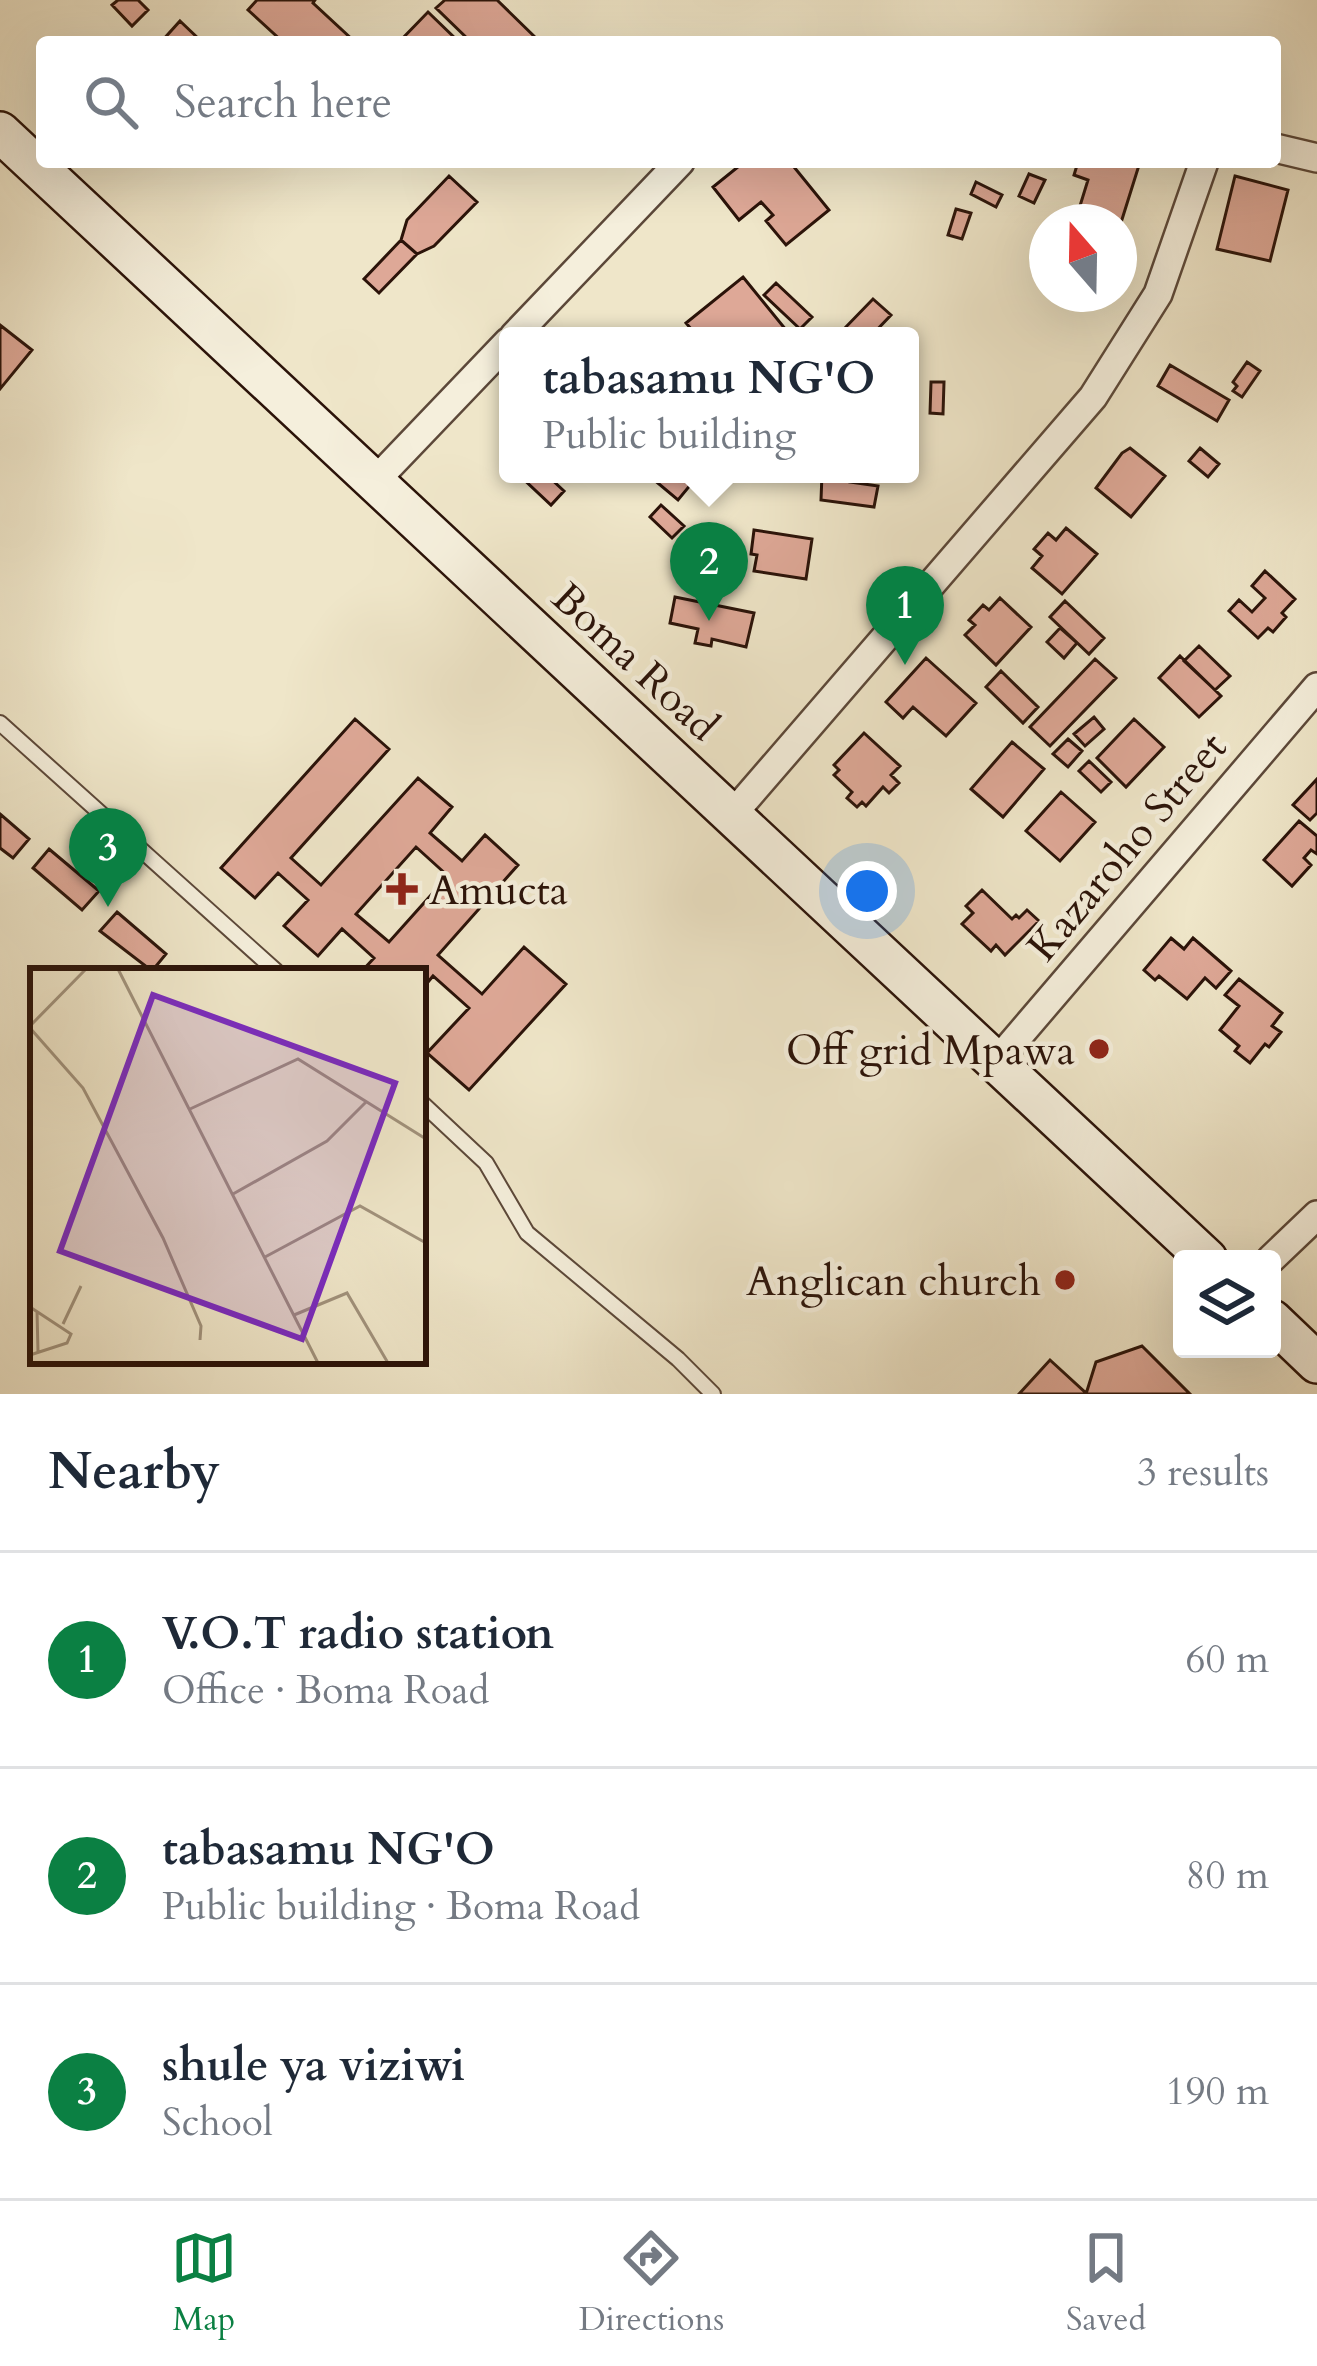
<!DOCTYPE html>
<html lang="en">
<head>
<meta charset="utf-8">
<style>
	body { margin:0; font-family:Cardo,serif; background:#f6f6f7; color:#1f2937 }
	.controls { position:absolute; right:36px; bottom:36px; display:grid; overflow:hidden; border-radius:12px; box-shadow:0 12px 48px #0002 }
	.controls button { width:108px; height:108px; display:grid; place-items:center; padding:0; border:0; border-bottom:3px solid #e0e1e3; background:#fff; color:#1f2937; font:60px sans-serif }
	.compass { position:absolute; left:1029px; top:204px; width:108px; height:108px; border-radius:50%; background:#fff; box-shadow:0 12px 48px #0002; rotate:340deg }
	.you { position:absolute; left:867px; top:891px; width:42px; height:42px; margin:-30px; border:9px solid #fff; border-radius:50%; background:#1a73e8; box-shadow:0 0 0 18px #1a73e833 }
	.badge { display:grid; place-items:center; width:78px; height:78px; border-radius:50%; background:#0b8043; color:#fff; font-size:39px; font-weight:700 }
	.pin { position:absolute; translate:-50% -99px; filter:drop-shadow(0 3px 6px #0008) }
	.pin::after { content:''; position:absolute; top:63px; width:42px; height:36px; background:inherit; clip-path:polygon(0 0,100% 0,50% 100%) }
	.popup { position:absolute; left:499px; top:327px; width:420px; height:156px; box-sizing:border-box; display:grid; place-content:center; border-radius:12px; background:#fff; filter:drop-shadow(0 3px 9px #0005); font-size:39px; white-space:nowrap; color:#747a83 }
	.popup b { font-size:45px; color:#1f2937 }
	.popup::after { content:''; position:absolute; left:50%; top:100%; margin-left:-24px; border:24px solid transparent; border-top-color:#fff }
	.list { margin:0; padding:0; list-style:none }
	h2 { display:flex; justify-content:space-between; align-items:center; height:156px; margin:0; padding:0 48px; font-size:51px }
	h2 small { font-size:39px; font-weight:400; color:#747a83 }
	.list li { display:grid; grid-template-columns:78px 1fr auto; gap:36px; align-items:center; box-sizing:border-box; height:216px; padding:0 48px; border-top:3px solid #e0e1e3 }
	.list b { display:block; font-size:45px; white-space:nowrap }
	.list p { margin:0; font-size:39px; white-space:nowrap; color:#747a83 }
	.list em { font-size:39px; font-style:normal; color:#747a83 }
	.icon { flex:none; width:66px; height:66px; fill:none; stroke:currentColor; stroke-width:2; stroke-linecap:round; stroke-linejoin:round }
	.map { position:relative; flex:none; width:1317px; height:1394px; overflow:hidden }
	.search { position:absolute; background:#fff; box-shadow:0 12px 48px #0002; left:36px; right:36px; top:36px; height:132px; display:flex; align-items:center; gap:30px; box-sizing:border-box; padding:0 42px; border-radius:12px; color:#747a83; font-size:45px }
	.sheet { height:804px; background:#fff }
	nav { display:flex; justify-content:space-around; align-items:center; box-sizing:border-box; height:168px; border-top:3px solid #e0e1e3; background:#fff; font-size:33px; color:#747a83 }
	nav a { display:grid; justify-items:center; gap:6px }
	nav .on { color:#0b8043 }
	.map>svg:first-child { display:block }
	.building { fill:#dea897; stroke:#2b1309; stroke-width:3; fill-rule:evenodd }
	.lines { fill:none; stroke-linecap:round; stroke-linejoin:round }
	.service-casing { stroke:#5c4839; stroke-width:18 }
	.minor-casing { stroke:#5c4839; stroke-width:32 }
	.secondary-casing { stroke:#2b1309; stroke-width:44 }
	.service { stroke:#f5efdc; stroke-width:14 }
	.minor { stroke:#f5efdc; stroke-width:27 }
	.secondary { stroke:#f5efdc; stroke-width:39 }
	.poi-dot { fill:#8f2418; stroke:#f5efdc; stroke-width:4.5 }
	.labels { text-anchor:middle; stroke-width:9; stroke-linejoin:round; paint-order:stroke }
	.street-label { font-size:42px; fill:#2b1309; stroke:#f5efdc }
	.poi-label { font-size:42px; fill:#2b1309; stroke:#f5efdc; text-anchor:end }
	.inset-road { fill:none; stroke:#a1927c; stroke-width:3 }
	.view { fill:#7b2cbf; fill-opacity:0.15; stroke:#7b2cbf; stroke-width:6 }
	.inset-edge { fill:none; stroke:#2b1309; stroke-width:6 }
</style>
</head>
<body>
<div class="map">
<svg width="1317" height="1394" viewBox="0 0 1317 1394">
	<rect width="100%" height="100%" fill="#efe6c9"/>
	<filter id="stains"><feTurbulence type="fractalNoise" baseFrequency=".00167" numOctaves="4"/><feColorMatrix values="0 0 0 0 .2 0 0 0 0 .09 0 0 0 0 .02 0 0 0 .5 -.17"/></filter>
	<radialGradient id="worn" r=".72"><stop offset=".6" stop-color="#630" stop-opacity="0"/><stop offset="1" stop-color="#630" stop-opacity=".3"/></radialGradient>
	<!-- building -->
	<path class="building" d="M118 0H138L148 10 132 26 112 5Z
		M257 0H315L313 3 355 42H283L248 10Z
		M445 0H497L540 42H471L436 8Z
		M428 12 459 42H399Z
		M180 21 202 42H161Z
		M744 162H790L829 210 786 245 766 221 773 215 761 202 739 220 713 187Z
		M1078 162H1140L1119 229V222H1075L1088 180 1074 175Z
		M1029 174 1045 180 1034 203 1019 196Z
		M449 176 477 202 434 246 417 254 401 240 407 220Z
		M1235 176 1288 190 1270 261 1217 249Z
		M976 182 1002 195 996 207 971 194Z
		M956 209 971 213 962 239 948 235Z
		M401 240 417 254 379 293 364 279Z
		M743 277 791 336H697L686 323Z
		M776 283 812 317 800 329 764 295Z
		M873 299 891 315 871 336H844L841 332Z
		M0 325 32 350 0 389Z
		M1247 362 1260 371 1242 397 1233 391 1237 386 1233 382Z
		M1170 365 1229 400 1217 421 1158 386Z
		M931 382H944L943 414 930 413Z
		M1130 448 1165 476 1131 517 1096 488 1122 453Z
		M1200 448 1219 464 1208 477 1189 461Z
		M518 474H552L549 477 564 491 551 505Z
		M647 474H682L692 483 678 500Z
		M822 474H852L850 482 878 486 874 507 821 500Z
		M661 505 684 526 672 538 650 517Z
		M1066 528 1097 554 1062 594 1032 568 1042 556 1034 549 1048 533 1056 540Z
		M754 530 812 539 806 579 754 571 757 555 751 554Z
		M1265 571 1295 599 1282 613 1286 617 1273 632 1268 628 1258 638 1229 611 1239 600 1252 612 1265 598 1252 586Z
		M675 597 754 613 746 647 712 639 711 646 695 643 698 629 670 623Z
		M1000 598 1031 627 996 665 965 635 975 625 969 620 983 605 989 610Z
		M1065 601 1104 638 1089 654 1050 617Z
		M1060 628 1077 643 1064 658 1047 642Z
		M1199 646 1230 676 1215 690 1184 661Z
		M1180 656 1221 696 1199 717 1159 678Z
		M926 658 976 703 946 736 913 707 903 718 886 702Z
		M1095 659 1116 678 1050 746 1030 727Z
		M1001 671 1038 707 1023 723 986 687Z
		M1094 717 1104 729 1085 746 1074 734Z
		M355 719 389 749 291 858 321 885 418 778 452 807 430 833 462 861 485 835 518 865 438 955 482 994 524 947 566 984 469 1090 427 1053 469 1008 433 976 423 988V971H362L374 958 342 929 318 956 284 926 308 900 278 873 255 898 221 868ZM416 847 448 876 389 942 356 914Z
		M1134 719 1164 747 1126 787 1097 758Z
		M864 733 900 766 891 775 899 783 889 793 883 787 866 806 862 802 857 807 847 798 852 792 834 775 839 770 834 765Z
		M1068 739 1082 751 1068 767 1053 754Z
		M1012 742 1044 769 1003 817 971 789Z
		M1089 761 1111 782 1101 792 1079 771Z
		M1317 779V813L1310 820 1293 805Z
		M1061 792 1095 822 1060 861 1026 831Z
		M0 814 29 839 13 858 0 848Z
		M1299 821 1317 836V854L1311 850 1304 858 1311 865 1292 886 1264 860Z
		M49 849 99 891 82 910 33 868Z
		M982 890 1012 919 1016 915 1019 918 1027 910 1039 921 1005 955 996 945 991 951 962 924 973 913 966 906Z
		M117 912 166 954 152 971 100 931Z
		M1171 938 1184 949 1193 938 1231 971 1216 988 1205 978 1187 999 1159 976 1155 980 1144 970Z
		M1239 979 1282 1013 1272 1026 1281 1032 1269 1047 1265 1044 1250 1063 1235 1051 1239 1046 1220 1030 1239 1006 1225 995Z
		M1142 1346 1190 1394H1086L1096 1362Z
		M1050 1360 1086 1393 1085 1394H1019Z"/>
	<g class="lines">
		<!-- service casing -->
		<g class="service-casing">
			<path id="service" d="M0 723 276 971
				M423 1104 486 1163 527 1233 678 1359 713 1394"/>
		</g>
		<!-- minor casing -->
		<g class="minor-casing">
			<path id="minor" d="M1275 148 1317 158
				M514 336 680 162
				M376 480 508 342
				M731 816 1093 397 1158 294 1204 162
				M998 1060 1317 687
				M1271 1259 1317 1215"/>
		</g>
		<!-- secondary casing -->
		<g class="secondary-casing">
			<path id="secondary" d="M0 132 1207 1259
				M1272 1320 1317 1363"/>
		</g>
		<!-- service -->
		<use href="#service" class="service"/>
		<!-- minor -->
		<use href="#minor" class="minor"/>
		<!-- secondary -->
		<use href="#secondary" class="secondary"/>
	</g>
	<!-- markers -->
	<g class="poi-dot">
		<path d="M396 871h12v12h12v12h-12v12h-12v-12h-12v-12h12z"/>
		<circle cx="1099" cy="1049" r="12"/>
		<circle cx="1065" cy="1280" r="12"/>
	</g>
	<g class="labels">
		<!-- street labels -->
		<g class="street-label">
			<text transform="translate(636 661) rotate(43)" y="15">Boma Road</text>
			<text transform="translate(1126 846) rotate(-50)" y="15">Kazaroho Street</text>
		</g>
		<!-- poi labels -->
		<g class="poi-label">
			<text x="429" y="904" text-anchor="start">Amucta</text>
			<text x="1075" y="1064">Off grid Mpawa</text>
			<text x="1041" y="1295">Anglican church</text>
		</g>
	</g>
	<!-- overview -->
	<g transform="translate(30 968)">
		<rect width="396" height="396" fill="#efe6c9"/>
		<path class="inset-road" d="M88 1 288 395M0 58 56 1M0 60 53 120 133 270 171 358 170 372M160 141 268 91 396 171M203 226 297 173 337 133M235 289 330 238 396 275M0 339 41 366 37 375 0 387M7 343 8 384M264 347 317 325 358 395M33 356 51 318"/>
		<path class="view" d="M123 27 365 115 272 371 30 283Z"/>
		<rect width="396" height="396" class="inset-edge"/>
	</g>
	<rect width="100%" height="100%" filter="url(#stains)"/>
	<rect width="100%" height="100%" fill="url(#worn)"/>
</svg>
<div class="controls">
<button><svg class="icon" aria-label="layers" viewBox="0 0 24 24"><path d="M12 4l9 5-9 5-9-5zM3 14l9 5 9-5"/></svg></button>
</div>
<svg class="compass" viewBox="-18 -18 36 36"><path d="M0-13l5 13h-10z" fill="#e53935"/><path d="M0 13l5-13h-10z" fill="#747a83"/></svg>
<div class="you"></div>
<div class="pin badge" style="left:905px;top:665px">1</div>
<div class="pin badge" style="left:709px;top:621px">2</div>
<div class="popup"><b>tabasamu NG'O</b>Public building</div>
<div class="pin badge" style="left:108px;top:907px">3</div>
<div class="search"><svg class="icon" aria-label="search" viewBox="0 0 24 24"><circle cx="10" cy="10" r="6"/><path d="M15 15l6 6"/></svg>Search here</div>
</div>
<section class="sheet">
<h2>Nearby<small>3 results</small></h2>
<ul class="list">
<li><span class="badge">1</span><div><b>V.O.T radio station</b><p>Office · Boma Road</p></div><em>60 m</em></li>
<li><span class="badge">2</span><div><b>tabasamu NG'O</b><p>Public building · Boma Road</p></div><em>80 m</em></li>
<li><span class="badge">3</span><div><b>shule ya viziwi</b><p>School</p></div><em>190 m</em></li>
</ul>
</section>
<nav>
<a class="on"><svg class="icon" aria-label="map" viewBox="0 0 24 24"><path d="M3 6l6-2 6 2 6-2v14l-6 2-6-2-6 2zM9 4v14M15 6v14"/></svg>Map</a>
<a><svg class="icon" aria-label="directions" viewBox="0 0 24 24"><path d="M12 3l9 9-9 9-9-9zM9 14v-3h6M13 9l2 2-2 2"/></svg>Directions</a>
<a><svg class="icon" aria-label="saved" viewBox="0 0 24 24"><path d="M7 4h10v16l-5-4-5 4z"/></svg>Saved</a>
</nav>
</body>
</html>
